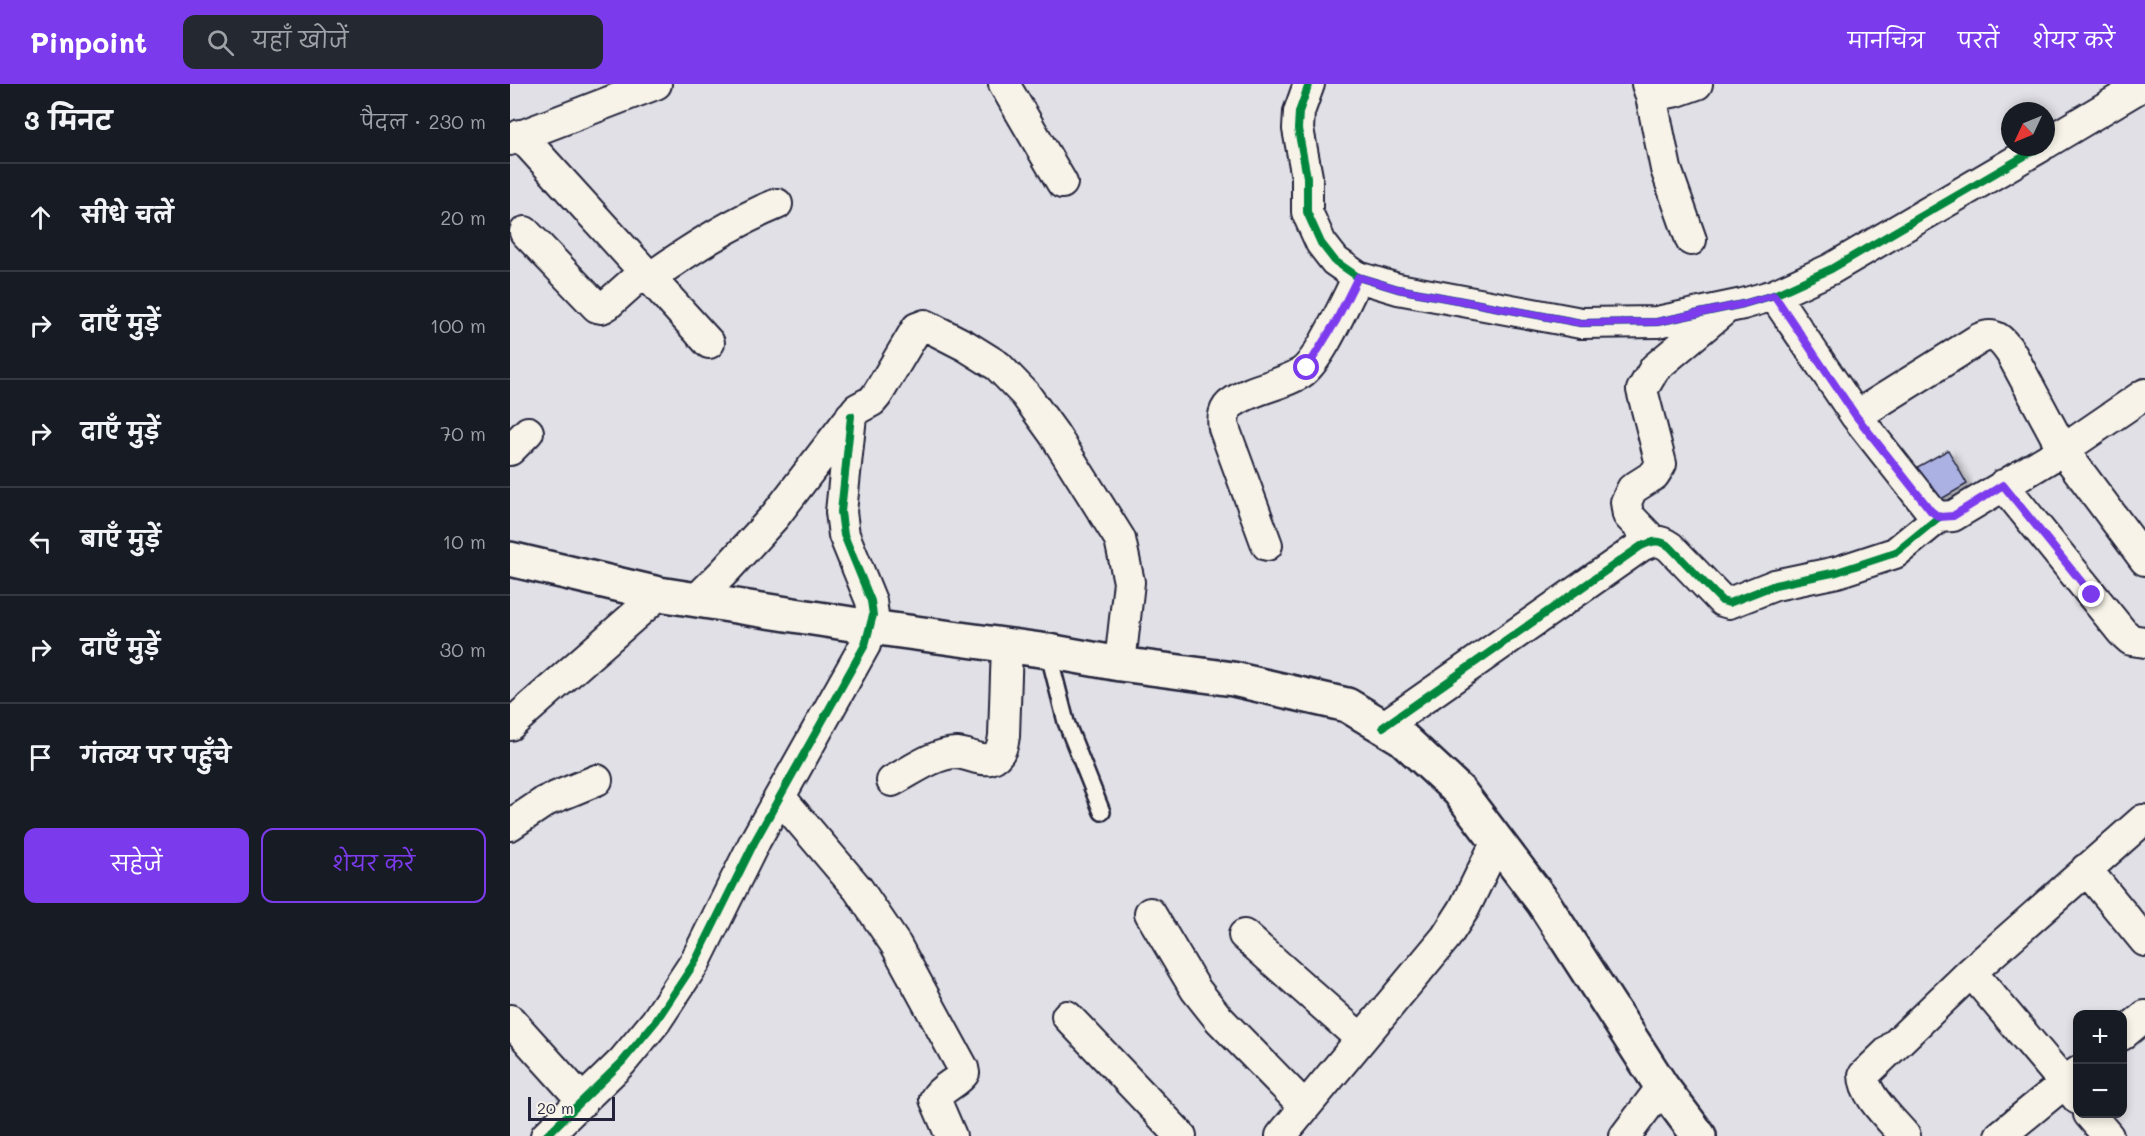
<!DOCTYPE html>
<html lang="hi">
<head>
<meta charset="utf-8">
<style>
	body { margin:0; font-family:Mali,"Playpen Sans Deva",sans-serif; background:#242831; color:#f1f3f6 }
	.controls { position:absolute; right:18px; bottom:18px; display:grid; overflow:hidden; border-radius:12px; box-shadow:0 3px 9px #0003 }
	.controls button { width:54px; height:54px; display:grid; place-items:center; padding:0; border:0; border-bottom:2px solid #363941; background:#171b24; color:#f1f3f6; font:30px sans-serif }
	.compass { position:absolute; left:1491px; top:18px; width:54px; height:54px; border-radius:50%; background:#171b24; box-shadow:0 3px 9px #0003; rotate:226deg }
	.scale { position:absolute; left:18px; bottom:15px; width:87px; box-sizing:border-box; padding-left:6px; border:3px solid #22223b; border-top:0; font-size:16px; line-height:21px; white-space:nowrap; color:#22223b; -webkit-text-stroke:4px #f7f3e8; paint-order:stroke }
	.stop { position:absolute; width:18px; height:18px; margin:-14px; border:4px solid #7c3aed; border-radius:50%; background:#fff }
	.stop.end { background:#7c3aed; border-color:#fff; box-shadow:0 2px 6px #0008 }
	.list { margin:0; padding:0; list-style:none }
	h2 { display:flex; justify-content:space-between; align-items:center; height:78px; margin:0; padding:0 24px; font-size:26px }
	h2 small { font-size:20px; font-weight:400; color:#9ea1a6 }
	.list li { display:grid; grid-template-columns:39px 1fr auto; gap:18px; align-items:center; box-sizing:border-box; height:108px; padding:0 24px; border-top:2px solid #363941 }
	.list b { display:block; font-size:22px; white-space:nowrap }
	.list em { font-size:20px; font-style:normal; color:#9ea1a6 }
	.actions { display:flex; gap:12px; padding:18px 24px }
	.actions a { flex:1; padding:14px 0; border:2px solid #7c3aed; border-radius:12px; text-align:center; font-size:21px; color:#7c3aed }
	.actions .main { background:#7c3aed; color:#fff }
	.icon { flex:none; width:33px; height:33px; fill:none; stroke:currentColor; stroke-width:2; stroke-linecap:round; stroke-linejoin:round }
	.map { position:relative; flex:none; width:1635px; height:1052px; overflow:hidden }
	header { display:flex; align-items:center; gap:36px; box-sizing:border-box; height:84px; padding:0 30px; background:#7c3aed; color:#fff }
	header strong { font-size:28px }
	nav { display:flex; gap:33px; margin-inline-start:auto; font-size:21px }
	.search { width:420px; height:54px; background:#242831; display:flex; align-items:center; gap:15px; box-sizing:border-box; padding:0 21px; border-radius:12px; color:#9ea1a6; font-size:22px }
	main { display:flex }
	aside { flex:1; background:#171b24 }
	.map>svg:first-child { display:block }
	.building { fill:#abb2e3; stroke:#22223b; stroke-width:1.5; filter:url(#shadow) }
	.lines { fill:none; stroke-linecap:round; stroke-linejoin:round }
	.lane-casing { stroke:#22223b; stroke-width:20 }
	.street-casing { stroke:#22223b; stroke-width:34 }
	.secondary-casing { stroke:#22223b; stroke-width:38 }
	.lane { stroke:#f7f3e8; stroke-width:15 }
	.street { stroke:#f7f3e8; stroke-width:30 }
	.secondary { stroke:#f7f3e8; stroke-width:33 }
	.cycleway-casing { stroke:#f7f3e8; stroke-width:11 }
	.cycleway { stroke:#00873e; stroke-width:8 }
	.route { stroke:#7c3aed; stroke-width:8 }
</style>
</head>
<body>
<header>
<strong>Pinpoint</strong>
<div class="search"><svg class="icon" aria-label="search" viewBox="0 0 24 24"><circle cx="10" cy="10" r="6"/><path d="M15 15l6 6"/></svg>यहाँ खोजें</div>
<nav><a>मानचित्र</a><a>परतें</a><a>शेयर करें</a></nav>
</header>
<main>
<aside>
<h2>3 मिनट<small>पैदल · 230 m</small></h2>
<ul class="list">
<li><svg class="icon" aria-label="ahead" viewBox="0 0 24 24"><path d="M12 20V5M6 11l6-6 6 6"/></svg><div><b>सीधे चलें</b></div><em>20 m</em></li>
<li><svg class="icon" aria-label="right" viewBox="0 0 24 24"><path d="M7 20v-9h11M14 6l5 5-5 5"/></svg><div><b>दाएँ मुड़ें</b></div><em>100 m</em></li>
<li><svg class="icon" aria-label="right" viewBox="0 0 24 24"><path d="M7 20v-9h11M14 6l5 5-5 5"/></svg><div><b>दाएँ मुड़ें</b></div><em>70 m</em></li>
<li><svg class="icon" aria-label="left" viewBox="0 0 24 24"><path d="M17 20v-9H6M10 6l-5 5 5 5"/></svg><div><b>बाएँ मुड़ें</b></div><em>10 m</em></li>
<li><svg class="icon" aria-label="right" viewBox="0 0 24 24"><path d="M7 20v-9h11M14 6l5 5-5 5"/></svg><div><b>दाएँ मुड़ें</b></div><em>30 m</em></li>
<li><svg class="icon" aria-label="arrive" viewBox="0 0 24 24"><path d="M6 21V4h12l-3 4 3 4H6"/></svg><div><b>गंतव्य पर पहुँचे</b></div></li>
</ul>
<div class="actions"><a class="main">सहेजें</a><a>शेयर करें</a></div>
</aside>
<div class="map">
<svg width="1635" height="1052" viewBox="0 0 1635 1052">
	<defs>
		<filter id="shadow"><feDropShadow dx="6" dy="4" stdDeviation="3" flood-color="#0004"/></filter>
	</defs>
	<rect width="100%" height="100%" fill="#e0e0e6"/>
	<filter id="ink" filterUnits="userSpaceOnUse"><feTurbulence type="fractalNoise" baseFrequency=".0167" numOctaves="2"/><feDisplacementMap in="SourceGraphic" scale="12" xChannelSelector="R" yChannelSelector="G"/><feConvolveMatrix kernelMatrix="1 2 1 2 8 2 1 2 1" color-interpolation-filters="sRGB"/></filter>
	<g filter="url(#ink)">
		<!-- building -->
		<path class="building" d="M1438 366 1457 400 1421 421 1402 386Z"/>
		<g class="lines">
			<!-- lane casing -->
			<g class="lane-casing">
				<path id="lane" d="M538 567 556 638 592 728"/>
			</g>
			<!-- street casing -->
			<g class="street-casing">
				<path id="street" d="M494 0 552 99
					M799 0 789 28 788 45 797 93V128L811 159 825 177 848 193 888 205 1071 239 1147 238 1233 220 1264 211 1321 185 1530 63
					M1137 0 1141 12 1167 7 1187 0
					M1141 12 1156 85 1181 156
					M10 51 199 259
					M0 56 146 0
					M1536 59 1635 0
					M15 148 87 223 92 224 97 221 134 188
					M140 194C180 165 221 139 267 120
					M1264 211 1346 332 1421 427 1429 433 1443 432 1553 366 1635 310
					M1346 332 1469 255C1485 247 1492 256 1501 269L1553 366 1635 476
					M0 366 18 348
					M1493 401 1612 548 1621 556 1635 558
					M1143 457 1118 431 1116 418 1122 405 1144 391 1151 380 1132 306 1145 284 1214 226
					M757 461 714 344C712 335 714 324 722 319 742 304 770 302 791 289 810 277 837 214 848 193
					M186 516 215 487 265 432 347 325 362 317 367 311 407 244 415 241 456 262 488 282 515 310 544 350 610 455 619 498 610 580
					M0 641 149 510
					M873 643 1131 462C1143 457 1149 455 1160 463L1212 517 1219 519 1265 501 1327 488 1385 469 1429 433
					M382 697C401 687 425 669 447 669 458 670 470 677 480 675 490 672 493 661 494 652L497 561
					M270 713 348 805 386 861 453 984 454 989C446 1000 432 1003 425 1015L441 1052
					M0 741 36 717 87 696
					M1576 785 1635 857
					M640 829 686 906 709 935 795 1023
					M734 851 850 954
					M1461 888 1568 1015
					M557 932 671 1052
					M0 936 73 1017
					M1612 951 1635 932
					M1579 1030 1598 1052
					M36 1052 112 978 146 937 185 878 245 757 355 561 363 531 361 517 334 451 331 428 341 332
					M771 1052 936 853 954 825 987 757
					M1115 1052 1152 1003
					M1395 1052C1382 1036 1354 1012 1354 991L1461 888 1633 736
					M1490 1052 1568 988"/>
			</g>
			<!-- secondary casing -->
			<g class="secondary-casing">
				<path id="secondary" d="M0 475 149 510 361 543 538 567 610 580 723 595 837 621 892 654 949 707 1033 818 1152 1003 1189 1052"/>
			</g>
			<!-- lane -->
			<use href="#lane" class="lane"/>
			<!-- street -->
			<use href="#street" class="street"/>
			<!-- secondary -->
			<use href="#secondary" class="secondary"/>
			<!-- cycleway casing -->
			<g class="cycleway-casing">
				<path id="cycleway" d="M799 0 789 28 788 45 797 93V128L811 159 825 177 848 193 888 205 1071 239 1147 238 1233 220 1264 211 1321 185 1530 63
					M873 643 1131 462C1143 457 1149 455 1160 463L1212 517 1219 519 1265 501 1327 488 1385 469 1429 433
					M36 1052 112 978 146 937 185 878 245 757 355 561 363 531 361 517 334 451 331 428 341 332"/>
			</g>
			<!-- cycleway -->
			<use href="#cycleway" class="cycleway"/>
		</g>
	</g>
	<g class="lines" filter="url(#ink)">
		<!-- route -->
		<path class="route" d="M797 284 826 237 848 193 888 205 1071 239 1147 238 1233 220 1264 211 1346 332 1421 427 1429 433 1443 432 1493 401 1582 511"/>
	</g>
</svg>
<div class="controls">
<button>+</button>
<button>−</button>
</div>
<svg class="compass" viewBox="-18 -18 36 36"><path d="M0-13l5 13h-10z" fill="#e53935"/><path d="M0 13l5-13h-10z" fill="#9ea1a6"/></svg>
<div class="scale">20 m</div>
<div class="stop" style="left:797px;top:284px"></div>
<div class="stop end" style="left:1582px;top:511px"></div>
</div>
</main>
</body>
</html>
